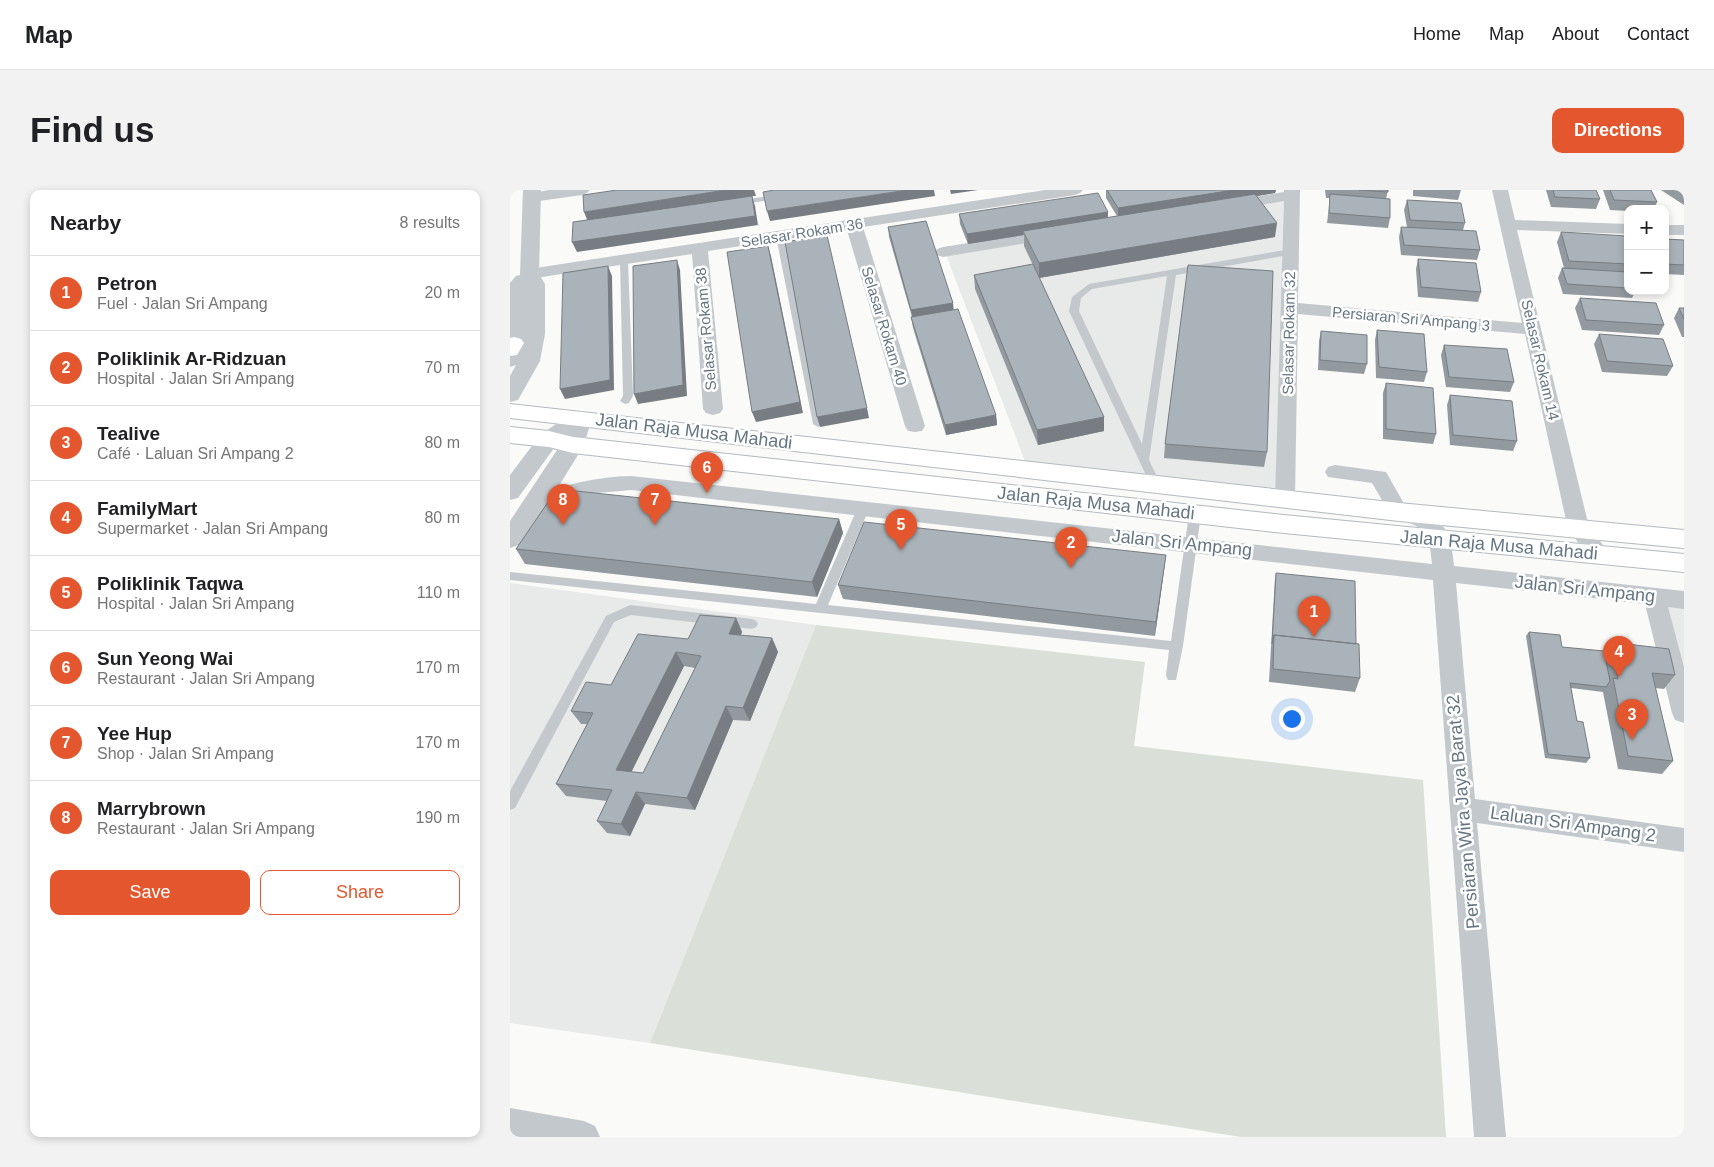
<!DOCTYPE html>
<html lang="en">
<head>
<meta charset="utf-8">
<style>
	body { margin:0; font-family:Helvetica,sans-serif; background:#f2f2f2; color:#202124 }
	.controls { position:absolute; right:15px; top:15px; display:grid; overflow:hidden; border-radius:10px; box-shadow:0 2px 8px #0003 }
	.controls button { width:45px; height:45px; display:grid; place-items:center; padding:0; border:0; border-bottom:1px solid #e0e0e0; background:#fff; color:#202124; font:25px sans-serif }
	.you { position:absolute; left:781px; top:528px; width:18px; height:18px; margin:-12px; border:4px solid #fff; border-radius:50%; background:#1a73e8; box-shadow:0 0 0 8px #1a73e833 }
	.badge { display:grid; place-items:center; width:32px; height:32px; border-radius:50%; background:#e4572e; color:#fff; font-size:16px; font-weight:700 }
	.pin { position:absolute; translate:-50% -41px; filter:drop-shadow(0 1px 2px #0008) }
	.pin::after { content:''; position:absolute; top:26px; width:18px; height:15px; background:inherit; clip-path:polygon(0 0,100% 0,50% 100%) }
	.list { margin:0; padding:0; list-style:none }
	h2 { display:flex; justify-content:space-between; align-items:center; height:65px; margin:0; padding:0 20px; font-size:21px }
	h2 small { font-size:16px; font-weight:400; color:#757577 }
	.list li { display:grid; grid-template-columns:32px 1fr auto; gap:15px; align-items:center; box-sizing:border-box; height:75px; padding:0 20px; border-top:1px solid #e0e0e0 }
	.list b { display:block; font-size:19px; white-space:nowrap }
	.list p { margin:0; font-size:16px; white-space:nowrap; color:#757577 }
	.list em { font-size:16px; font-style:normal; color:#757577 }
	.actions { display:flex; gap:10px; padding:15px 20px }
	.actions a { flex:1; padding:11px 0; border:1px solid #e4572e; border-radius:10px; text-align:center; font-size:18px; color:#e4572e }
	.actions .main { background:#e4572e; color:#fff }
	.map { position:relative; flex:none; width:1174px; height:947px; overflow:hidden; border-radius:10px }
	header { display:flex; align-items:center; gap:30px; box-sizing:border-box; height:70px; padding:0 25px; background:#fff; border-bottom:1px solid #e0e0e0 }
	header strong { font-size:24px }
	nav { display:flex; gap:28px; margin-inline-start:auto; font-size:18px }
	.intro { display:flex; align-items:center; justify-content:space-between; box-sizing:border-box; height:120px; padding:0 30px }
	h1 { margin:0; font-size:35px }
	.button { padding:12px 22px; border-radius:10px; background:#e4572e; color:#fff; font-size:18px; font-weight:700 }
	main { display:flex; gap:30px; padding:0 30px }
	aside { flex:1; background:#fff; border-radius:10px; box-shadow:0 2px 8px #0003 }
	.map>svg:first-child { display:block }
	.built { fill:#e8e9e9 }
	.green { fill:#dadfd7 }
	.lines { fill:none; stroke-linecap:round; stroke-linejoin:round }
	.secondary-casing { stroke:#b3babf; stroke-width:2 }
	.service { fill:#c3c8cc; fill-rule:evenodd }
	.minor { fill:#c3c8cc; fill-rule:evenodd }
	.tertiary { fill:#c3c8cc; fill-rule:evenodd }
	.secondary { fill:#fff; fill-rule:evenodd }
	.wall { fill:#929a9f; fill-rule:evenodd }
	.shaded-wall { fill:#777d82 }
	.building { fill:#aab3b9; stroke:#777d82; fill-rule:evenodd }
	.labels { text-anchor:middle; stroke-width:5; stroke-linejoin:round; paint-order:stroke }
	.far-street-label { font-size:15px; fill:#657683; stroke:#fff }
	.street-label { font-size:18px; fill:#657683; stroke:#fff }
</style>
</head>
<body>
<header>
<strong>Map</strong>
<nav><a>Home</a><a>Map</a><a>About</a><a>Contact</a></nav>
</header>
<div class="intro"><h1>Find us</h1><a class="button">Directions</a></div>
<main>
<aside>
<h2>Nearby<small>8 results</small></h2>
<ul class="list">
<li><span class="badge">1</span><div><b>Petron</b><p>Fuel · Jalan Sri Ampang</p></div><em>20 m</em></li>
<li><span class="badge">2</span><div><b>Poliklinik Ar-Ridzuan</b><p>Hospital · Jalan Sri Ampang</p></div><em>70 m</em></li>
<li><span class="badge">3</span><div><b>Tealive</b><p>Café · Laluan Sri Ampang 2</p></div><em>80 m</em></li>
<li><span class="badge">4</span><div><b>FamilyMart</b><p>Supermarket · Jalan Sri Ampang</p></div><em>80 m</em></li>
<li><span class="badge">5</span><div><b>Poliklinik Taqwa</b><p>Hospital · Jalan Sri Ampang</p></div><em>110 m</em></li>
<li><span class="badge">6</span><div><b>Sun Yeong Wai</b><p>Restaurant · Jalan Sri Ampang</p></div><em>170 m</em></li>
<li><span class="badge">7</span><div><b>Yee Hup</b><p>Shop · Jalan Sri Ampang</p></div><em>170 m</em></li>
<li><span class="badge">8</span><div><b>Marrybrown</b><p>Restaurant · Jalan Sri Ampang</p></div><em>190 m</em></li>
</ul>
<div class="actions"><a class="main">Save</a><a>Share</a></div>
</aside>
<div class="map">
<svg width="1174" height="947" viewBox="0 0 1174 947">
	<rect width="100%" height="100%" fill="#fafaf8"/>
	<!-- built -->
	<path class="built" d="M784 4 777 308 518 279 435 62Z
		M0 393 306 435 140 853 0 833Z
		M1142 403 1174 407V531Z"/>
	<!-- green -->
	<path class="green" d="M306 435 635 472 624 556 913 590 936 947H731L140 853Z"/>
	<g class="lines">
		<!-- secondary casing -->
		<g class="secondary-casing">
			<path id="secondary" d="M4 147 11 149 14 153 7 165 0 166V148Z
				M0 214 889 313 1174 340V358L889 331 0 228Z
				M0 237 39 241 63 247 774 325 1174 364V382L774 343 63 263 39 257 0 253Z"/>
		</g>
		<!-- service -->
		<path class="service" d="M271 4 275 6 274 8 226 15 222 13 226 11Z
			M270 43 274 46 313 234 308 237 303 234 266 46Z
			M781 59 784 60V64L666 85 639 270 651 295 650 298H642L559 121 562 107 579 94ZM657 86 632 254 569 121 571 108 582 99Z
			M114 67 118 70 123 206 119 213 115 214 110 211 113 206 110 70Z
			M353 315 359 319 318 415 661 451 679 324 681 321H689L691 324 673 456 666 490H658L656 486 659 460 0 390V382L306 414 347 319Z
			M120 415 242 429 246 431 248 434 246 437 242 439 121 425 104 432 5 618 0 620V601L96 426Z"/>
		<!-- minor -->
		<path class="minor" d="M39 0H80L77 3 72 5 22 12 17 10 14 7 17 4Z
			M535 0H573L570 3 565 5 353 37 415 236 412 241 405 242 398 241 395 236 337 40 198 61 213 219 210 223 203 225 196 223 193 219 182 64 19 89 13 88 11 84 13 80 19 79Z
			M774 0H790L788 113 1012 133 982 0H998L1005 30 1118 34V44L1007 40 1079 337 1101 365 1098 371 1090 373 1082 371 1058 339 1015 144 788 124 785 309 782 314 775 316 768 314 765 309 774 11 717 21 711 19 709 16 711 13 717 11 774 2Z
			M1155 35H1174V45H1155Z
			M546 39 552 41 554 44 552 47 433 67 427 65 425 62 427 59 433 57Z
			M825 275 876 282 896 317C934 328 941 338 944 376L1174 401V419L1158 417 1174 477V533L1165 530 1162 523 1135 414 946 393 965 609 1174 638V662L967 633 996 947H964L923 390 121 300 76 304 33 319 26 317 23 312 26 307C56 293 88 287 121 286L922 374C919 339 914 337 882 327L862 293 818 287 815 282 818 277Z
			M0 918 74 931 85 936 90 947H0Z"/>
		<!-- tertiary -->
		<path class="tertiary" d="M13 0H31L29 84 35 94V144L30 171 8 210 0 212V186L6 175 0 177V93L6 86 10 85Z
			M71 221 79 223 82 228 74 255 33 322 9 355 0 358V331L53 251 47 254 8 308 0 310V285L31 244 54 229 60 227 63 223Z"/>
		<!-- secondary -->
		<use href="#secondary" class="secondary"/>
	</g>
	<!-- wall -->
	<path class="wall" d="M596 0H766L765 3 747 6 765 47 529 88 514 56V45L458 54 450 34 449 24 598 22V28L607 26 596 8Z
		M815 0H878L876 9 880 28 878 38 817 33 820 8H816Z
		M903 0H951L948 10 903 6Z
		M1036 0H1086L1090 9 1086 19 1041 17Z
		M1093 0H1141L1147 12 1144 19H1118V21L1100 20Z
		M1151 0H1174V15Z
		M897 10 955 33 953 40 970 60 967 70 891 65 889 47 891 37H897L894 20Z
		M378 37 443 113V120L486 225 487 235 436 245 403 138 401 127H402L379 47Z
		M1051 42 1118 47V101H1126L1122 108 1053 104 1048 88 1052 78H1054L1047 52Z
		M1155 49 1174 50V85L1155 84Z
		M908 69 971 102 968 112 908 107 906 79Z
		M464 85 594 227V241L528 255 465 99Z
		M1070 108 1154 135 1149 145 1072 140 1065 118Z
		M1169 118H1174V147H1172L1164 128Z
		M867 140 917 182 914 192 866 188 865 150Z
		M811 141 857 174 854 184 808 180 809 151Z
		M1089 144 1163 176 1157 186 1092 182 1084 154Z
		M934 155 1004 192 1000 202 936 197 931 165Z
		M876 193 926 244 923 254 873 249V203Z
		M940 205 1007 251 1003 261 940 255 937 215Z
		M655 254 757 262 754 277 654 268Z
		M329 329 333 343 307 407 15 374 6 359Z
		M656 365 654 380 645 446 333 409 328 395Z
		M766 383 846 454 850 488 845 502 759 492 765 388Z
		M226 428 232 442 231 445 262 448 268 462 240 531 223 530 185 620 135 614 120 646 97 643 87 631 97 611 56 606 46 594 77 534H71L61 521 101 495 178 449ZM174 476 185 478 133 583 121 582Z
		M1019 442 1052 457 1094 461 1100 452 1165 485 1154 499 1145 498 1163 571 1152 584 1108 579 1093 502 1061 498 1067 531 1080 568 1076 573 1035 568 1016 446Z"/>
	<!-- shaded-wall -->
	<path class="shaded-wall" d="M216 0H244L246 6H242L245 16 248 35 67 62 62 52 78 32 74 22Z
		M398 0H424L425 6 260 31 257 21Z
		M440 0H468L441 4Z
		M724 0H766L765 3 608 28V18Z
		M598 22V32L513 41 514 45 458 54 457 44Z
		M767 33 765 47 529 88V73Z
		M258 56 261 66 293 223 246 232 242 222Z
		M167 70 170 80 177 206 128 214 124 204Z
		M98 76 102 86 104 200 55 209 50 199Z
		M443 113 444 123 403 130 401 120Z
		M357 218 359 228 310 237 307 227Z
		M486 225 487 235 436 245 435 235Z
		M594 227V241L528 255 527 240Z
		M329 329 333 343 307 407 302 392Z
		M656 365 654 380 645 446 646 432Z
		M226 428 232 442 225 458 219 444Z
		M262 448 268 462 240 531 233 518Z
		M166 462 174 476 116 593 106 580Z
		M216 516 223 530 185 620 177 608Z
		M126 602 135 614 120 646 111 634Z"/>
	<!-- building -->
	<path class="building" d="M107 0H216L74 22 73 5Z
		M264 0H398L257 21 253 2Z
		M597 0H724L608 18Z
		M849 0H878V2Z
		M1043 0H1086L1090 9 1045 7Z
		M1100 0H1141L1147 12 1104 10Z
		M588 3 598 22 457 44 449 24Z
		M745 4 767 33 529 73 513 41Z
		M820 4 880 9V28L819 23Z
		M242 6 245 26 62 52 63 32Z
		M897 10 951 13 955 33 900 30Z
		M416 31 443 113 401 120 378 37Z
		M891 37 966 41 970 60 894 55Z
		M1051 42 1117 46 1118 74 1059 71Z
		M317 45 357 218 307 227 275 52Z
		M1155 49 1174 50V75L1155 74Z
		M258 56 290 212 242 222 217 62Z
		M908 69 966 73 971 102 911 97Z
		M167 70 173 195 124 204 123 76Z
		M523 74 594 227 527 240 464 85Z
		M678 75 763 81 757 262 655 254Z
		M98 76 100 190 50 199 53 83Z
		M1052 78 1118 82V98L1057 94Z
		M1070 108 1146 113 1154 135 1076 130Z
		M1169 118H1174V129Z
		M448 119 486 225 435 235 401 127Z
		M867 140 914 144 917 182 869 177Z
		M811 141 857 145V174L810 170Z
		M1089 144 1153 149 1163 176 1097 171Z
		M934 155 997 159 1004 192 939 187Z
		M876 193 923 198 926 244 876 239Z
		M940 205 1002 211 1007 251 943 245Z
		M47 299 329 329 302 392 6 359Z
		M354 332 656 365 646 432 328 395Z
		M766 383 845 391 846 454 764 445 762 454Z
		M190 425 226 428 219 444 262 448 233 518 216 516 177 608 126 602 111 634 87 631 102 600 46 594 83 523 61 521 76 492 101 495 128 444 178 449ZM166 462 191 466 133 583 106 580Z
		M1019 442 1050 445 1052 457 1094 461 1100 491 1096 497 1060 493 1067 531 1073 532 1080 568 1038 564Z
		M764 445 849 454 850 488 763 479Z
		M1100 452 1159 459 1165 485 1142 483 1163 571 1118 566 1103 488 1108 489Z"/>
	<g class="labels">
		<!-- far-street labels -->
		<g class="far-street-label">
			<text transform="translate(292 43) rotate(-9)" y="5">Selasar Rokam 36</text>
			<text transform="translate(901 129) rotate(5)" y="5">Persiaran Sri Ampang 3</text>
			<text transform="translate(374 136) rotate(73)" y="5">Selasar Rokam 40</text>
			<text transform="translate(196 139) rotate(-95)" y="5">Selasar Rokam 38</text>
			<text transform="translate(779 143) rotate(-89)" y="5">Selasar Rokam 32</text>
			<text transform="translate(1030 170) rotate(77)" y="5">Selasar Rokam 14</text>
		</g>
		<!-- street labels -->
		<g class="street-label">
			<text transform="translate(184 241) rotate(7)" y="6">Jalan Raja Musa Mahadi</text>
			<text transform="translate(586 313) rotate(6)" y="6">Jalan Raja Musa Mahadi</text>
			<text transform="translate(672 353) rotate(6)" y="6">Jalan Sri Ampang</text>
			<text transform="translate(989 355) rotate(5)" y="6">Jalan Raja Musa Mahadi</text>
			<text transform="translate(1075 399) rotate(6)" y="6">Jalan Sri Ampang</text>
			<text transform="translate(953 622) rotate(-95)" y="6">Persiaran Wira Jaya Barat 32</text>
			<text transform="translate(1063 634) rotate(8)" y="6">Laluan Sri Ampang 2</text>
		</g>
	</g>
</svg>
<div class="controls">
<button>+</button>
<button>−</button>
</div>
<div class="you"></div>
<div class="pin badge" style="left:804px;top:447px">1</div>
<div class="pin badge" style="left:561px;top:378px">2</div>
<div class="pin badge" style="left:1122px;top:550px">3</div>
<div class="pin badge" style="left:1109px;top:487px">4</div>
<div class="pin badge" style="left:391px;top:360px">5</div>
<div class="pin badge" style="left:197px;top:303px">6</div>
<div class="pin badge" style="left:145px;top:335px">7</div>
<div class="pin badge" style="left:53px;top:335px">8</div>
</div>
</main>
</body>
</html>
